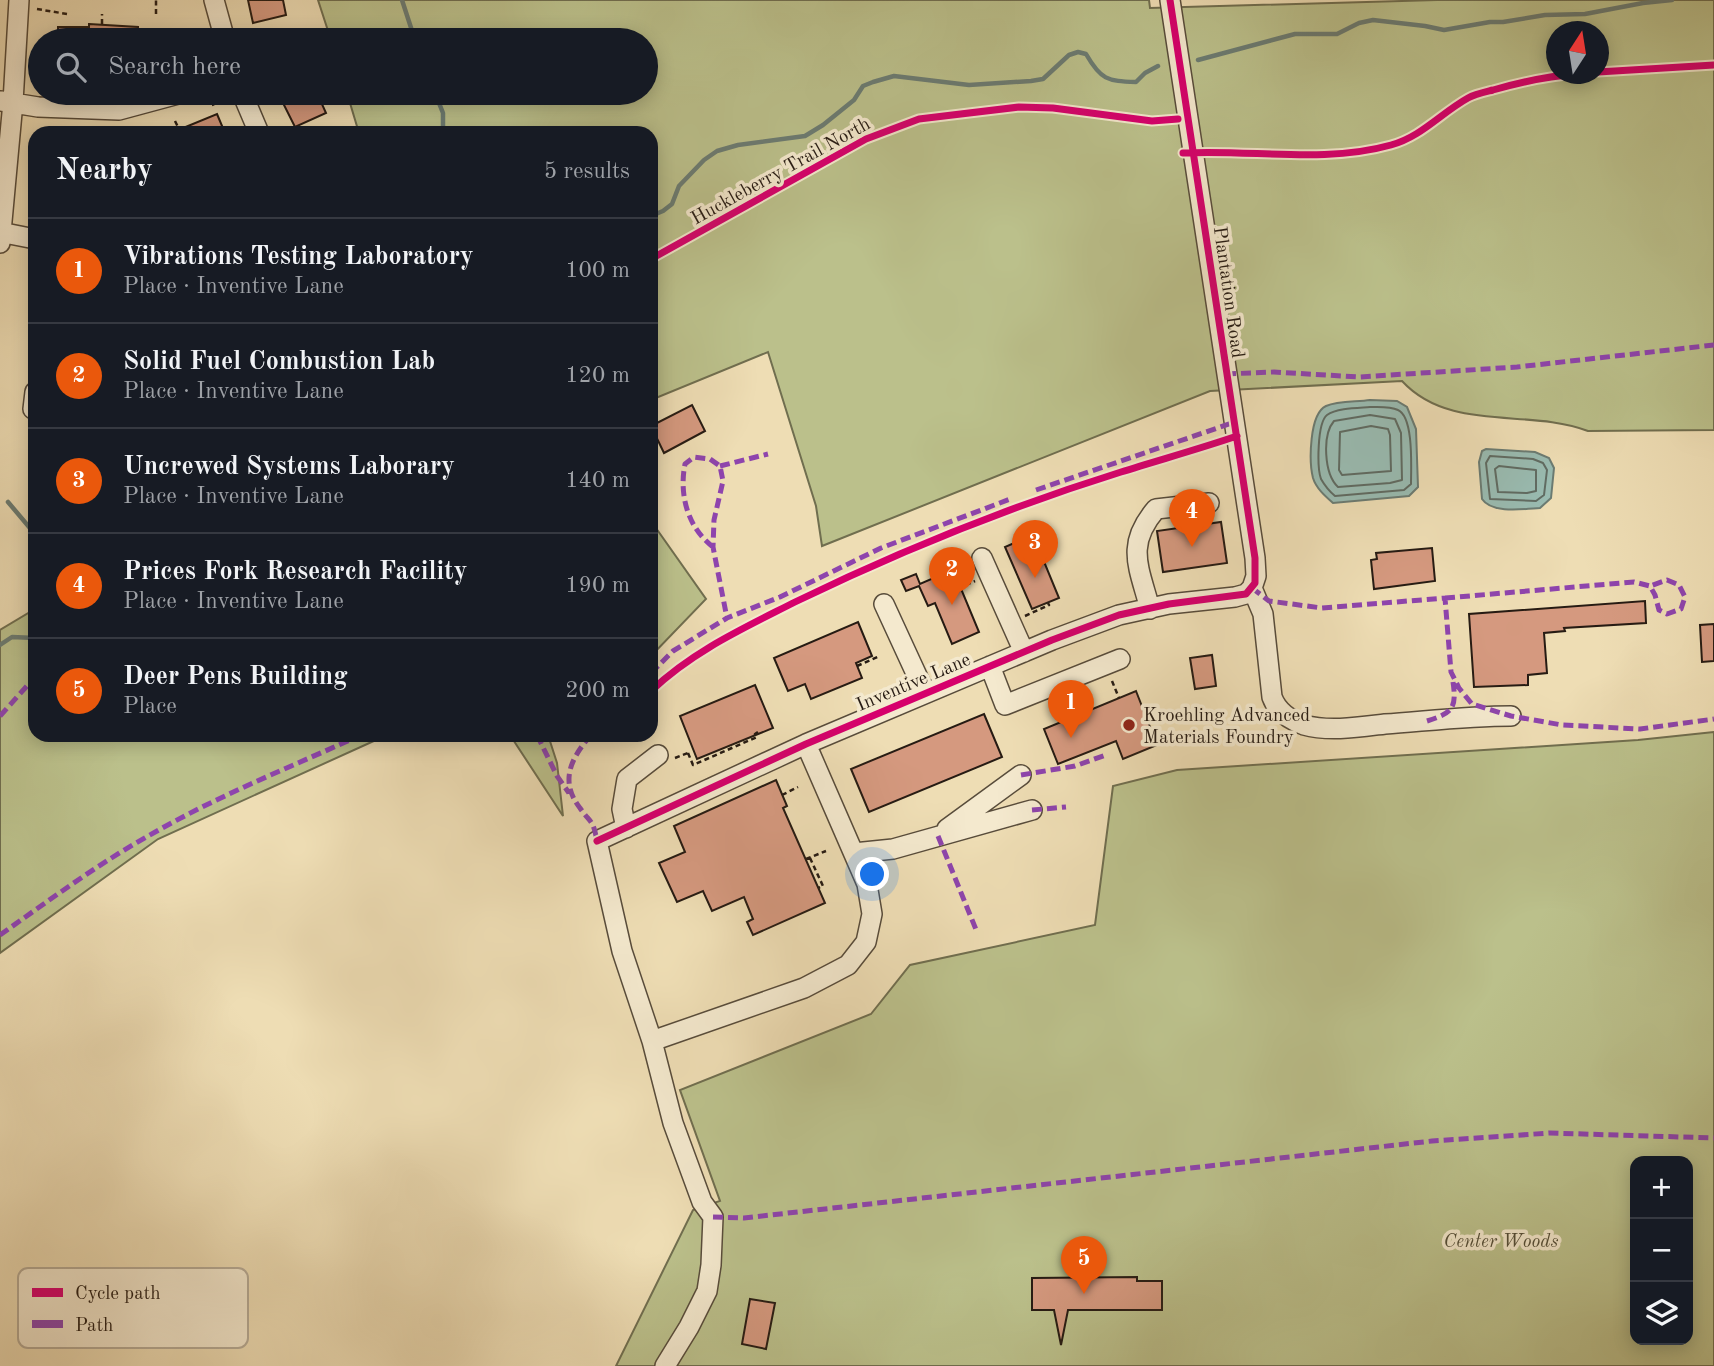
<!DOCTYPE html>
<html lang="en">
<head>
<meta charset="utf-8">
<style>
	body { margin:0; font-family:"Old Standard TT",serif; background:#20242c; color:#f1f3f6 }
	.controls { position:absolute; right:21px; bottom:21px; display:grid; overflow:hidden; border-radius:14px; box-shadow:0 4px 18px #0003 }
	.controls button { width:63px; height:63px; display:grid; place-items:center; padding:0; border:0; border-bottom:2px solid #363941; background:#171b24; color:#f1f3f6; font:35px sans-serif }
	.compass { position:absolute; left:1546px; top:21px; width:63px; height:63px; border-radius:50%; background:#171b24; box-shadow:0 4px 18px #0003; rotate:12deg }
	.you { position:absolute; left:873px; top:875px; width:24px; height:24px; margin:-18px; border:5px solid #fff; border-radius:50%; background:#1a73e8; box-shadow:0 0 0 10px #1a73e833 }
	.badge { display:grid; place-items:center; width:46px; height:46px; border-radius:50%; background:#ea580c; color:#fff; font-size:23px; font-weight:700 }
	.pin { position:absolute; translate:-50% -58px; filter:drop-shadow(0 2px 4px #0008) }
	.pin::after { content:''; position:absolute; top:37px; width:24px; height:21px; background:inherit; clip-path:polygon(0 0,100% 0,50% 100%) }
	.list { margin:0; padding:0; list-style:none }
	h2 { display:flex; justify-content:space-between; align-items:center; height:91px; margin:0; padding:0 28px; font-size:30px }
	h2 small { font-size:23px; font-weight:400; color:#9ea1a6 }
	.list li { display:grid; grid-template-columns:46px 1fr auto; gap:21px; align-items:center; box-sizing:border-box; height:105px; padding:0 28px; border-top:2px solid #363941 }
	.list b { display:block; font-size:26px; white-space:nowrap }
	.list p { margin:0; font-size:23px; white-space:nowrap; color:#9ea1a6 }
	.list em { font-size:23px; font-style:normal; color:#9ea1a6 }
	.icon { flex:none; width:38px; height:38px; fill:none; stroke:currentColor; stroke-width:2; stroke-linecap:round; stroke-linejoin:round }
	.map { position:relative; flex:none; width:1714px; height:1366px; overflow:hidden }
	.search { position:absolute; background:#171b24; box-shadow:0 4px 18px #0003; left:28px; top:28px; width:630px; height:77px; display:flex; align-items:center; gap:18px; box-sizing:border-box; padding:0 24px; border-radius:38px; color:#9ea1a6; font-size:26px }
	.panel { position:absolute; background:#171b24; box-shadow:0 4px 18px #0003; left:28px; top:126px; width:630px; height:616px; border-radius:21px }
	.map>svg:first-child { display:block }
	.green { fill:#bbc08b; stroke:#706e4f; stroke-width:2; fill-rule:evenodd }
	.water { fill:#99bbb1; stroke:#6b7b72; stroke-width:2 }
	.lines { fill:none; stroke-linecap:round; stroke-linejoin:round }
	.shore { stroke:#606b62; stroke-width:2 }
	.stream { stroke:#6b7b72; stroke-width:4.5 }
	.building { fill:#d5997f; stroke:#261b13; stroke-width:2 }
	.minor-casing { stroke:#584c3b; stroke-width:22 }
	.path { stroke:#261b13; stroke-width:2.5; stroke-dasharray:5 3.5; stroke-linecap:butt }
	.minor { stroke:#f4e9ce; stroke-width:19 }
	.quiet { stroke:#8e44ad; stroke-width:5; stroke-dasharray:10 5; stroke-linecap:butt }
	.cycleway-casing { stroke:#f4e9ce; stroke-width:11 }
	.cycleway { stroke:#d6006c; stroke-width:7 }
	.poi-dot { fill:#8f2418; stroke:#f4e9ce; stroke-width:2.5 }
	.labels { text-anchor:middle; stroke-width:7; stroke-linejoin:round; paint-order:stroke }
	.street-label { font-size:19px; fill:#261b13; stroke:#f4e9ce }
	.poi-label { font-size:19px; fill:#261b13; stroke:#f4e9ce; text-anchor:start }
	.park-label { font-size:19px; font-style:italic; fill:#534d37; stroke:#f4e9ce }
	.key { fill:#f4e9ce; stroke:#b6ab96; stroke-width:2 }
	.key-label { font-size:19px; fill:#261b13 }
</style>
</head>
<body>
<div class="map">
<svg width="1714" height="1366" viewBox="0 0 1714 1366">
	<rect width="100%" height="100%" fill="#eeddb4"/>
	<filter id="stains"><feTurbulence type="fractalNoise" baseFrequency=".00286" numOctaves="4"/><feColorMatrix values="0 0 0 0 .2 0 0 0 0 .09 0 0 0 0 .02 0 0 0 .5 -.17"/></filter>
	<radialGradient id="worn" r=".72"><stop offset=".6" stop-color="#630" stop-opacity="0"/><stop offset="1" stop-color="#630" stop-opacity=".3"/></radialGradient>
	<!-- green -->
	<path class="green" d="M318 0H1149L1150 8 1437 0H1714V430L1588 431C1529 408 1450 433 1402 381L1210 391 822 546 816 506 768 352 651 400V133H359L347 93H646V40H331ZM1556 32H1598V74H1556Z
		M651 521 706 599 651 656Z
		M35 609V735H387L158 839 0 953V630Z
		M1714 732V1366H616L693 1210 720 1201 680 1090 871 1014 910 965 1095 925 1113 786 1177 770 1638 740ZM1635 1161H1688V1340H1635Z
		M510 735H548L557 763 563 816Z"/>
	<!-- water -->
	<path class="water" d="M1370 400 1397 401 1407 407 1416 429 1418 487 1409 496 1333 503C1325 496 1316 488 1313 478 1309 462 1309 414 1326 406 1338 401 1357 402 1370 400Z
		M1486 449 1535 452 1549 458 1554 468 1551 498 1540 508C1524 509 1492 514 1482 499L1479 462 1482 451Z"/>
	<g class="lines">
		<!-- shore -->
		<path class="shore" d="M1370 407C1378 407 1390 406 1398 410 1414 417 1411 468 1411 484L1404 490 1335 496C1329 491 1325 486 1321 479 1317 468 1317 423 1327 415 1337 408 1358 408 1370 407Z
			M1370 415 1395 419 1401 433 1402 480 1390 483 1338 487C1324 474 1322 435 1334 421Z
			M1371 426 1388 429 1390 435 1391 471 1342 475 1339 470 1340 432Z
			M1490 456 1533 459 1543 463 1547 470 1544 495 1536 501 1490 499 1486 463Z
			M1499 466 1536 470V491L1527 493 1498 492 1495 469Z"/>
		<!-- stream -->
		<path class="stream" d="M402 0 415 40
			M1198 60 1295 34H1337L1359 23 1373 20 1425 26 1444 30 1490 22H1503L1545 15 1585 14 1643 3 1672 0
			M435 93 443 113V133
			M651 216 663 211 672 204 679 186 704 160 717 151 738 145 805 136 823 125 854 100 863 86 873 82 894 76 969 85 1031 81 1043 79 1069 55 1078 52 1086 54C1101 80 1107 81 1136 82L1145 73 1158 66
			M8 502 35 534
			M0 645 12 637 35 638"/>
	</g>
	<!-- building -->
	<path class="building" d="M248 0H283L286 15 253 23Z
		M89 24 138 27V40H58V27H89Z
		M278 93H317L326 113 295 127Z
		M217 114 225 133H171Z
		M692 405 705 431 664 453 651 426Z
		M1221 522 1227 563 1163 572 1157 531Z
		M1028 537 1033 549 1038 547 1059 598 1032 609 1005 547Z
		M1432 548 1435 581 1374 589 1371 560 1377 559 1376 553Z
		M959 567 965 581 959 584 979 632 952 644 935 603 928 606 919 586 906 591 901 580 916 574 920 584Z
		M1645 601 1646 623 1564 628 1565 631 1544 633 1547 673 1528 675V685L1474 687 1469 614Z
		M858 622 872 656 856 663 862 678 811 699 805 684 788 691 774 658Z
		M1714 624V661L1702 662 1700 625Z
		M1212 655 1216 686 1195 689 1190 658Z
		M755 685 773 728 697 759 680 716Z
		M1136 691 1157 745 1123 759 1116 741 1058 764 1044 729Z
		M984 714 1002 757 869 812 851 769Z
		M776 780 787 806 783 808 825 903 753 935 747 922 753 919 744 897 712 911 703 891 677 902 659 863 685 852 674 826Z
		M1137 1277V1281H1162V1310H1068L1061 1345 1054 1310H1032V1278Z
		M750 1299 775 1303 766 1349 742 1344Z"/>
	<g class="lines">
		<!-- minor casing -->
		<g class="minor-casing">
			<path id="minor" d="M214 0 225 40
				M1170 0 1255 558 1256 576 1252 588
				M242 93 259 133
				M1 101 38 107 119 110 182 93
				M0 232 35 239
				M0 243 13 102 19 0
				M33 409 35 392
				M982 558 1024 652
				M1252 588 1263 614 1272 697C1277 711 1290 720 1304 725 1329 732 1360 727 1385 724 1427 721 1469 716 1511 716
				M884 604 925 693
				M1150 609C1139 567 1125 545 1156 509L1209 503
				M990 666 1005 705 1120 659
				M626 828 622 809 627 779 658 755
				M947 829 1021 775
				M854 853 893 849 1032 810
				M652 1041 804 988 848 965 866 942 872 914 867 884 806 744
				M665 1366 689 1327 707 1291 711 1265 713 1217 702 1202 673 1123 652 1041 622 951 597 841 806 744 1052 640 1119 615 1169 604 1235 597 1246 594 1252 588"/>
		</g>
		<!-- path -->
		<path class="path" d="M37 9 67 14
			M156 14V0
			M102 24V14
			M209 93 214 107
			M270 96 278 93
			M175 121 178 127
			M330 133 329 129 345 133
			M966 585 975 581
			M1025 616 1049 605 1048 603
			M857 666 880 656
			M1112 681 1119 698
			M688 753 693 765 757 737 755 734 758 732
			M675 758 688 753
			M782 795 798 787
			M810 858 823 886 818 888
			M806 859 826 851"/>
		<!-- minor -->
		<use href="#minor" class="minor"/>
		<!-- quiet -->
		<path class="quiet" d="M1226 374 1274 372 1359 377 1517 367 1714 345
			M720 466 768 454
			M1036 490 1235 422
			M713 547C687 527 679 494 685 464L694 457 710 459 720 466 723 481 714 520 713 547 727 618
			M1252 588 1269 601 1322 608 1445 598 1451 672 1459 688 1472 704 1511 716 1562 725 1640 729 1714 719
			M1445 598 1634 582 1650 586 1655 595 1659 610 1667 614 1681 609 1685 597 1679 585 1667 580 1650 586
			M651 673 673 651 727 618 780 597 881 548 1013 498
			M0 716 35 677
			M1427 721C1452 713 1457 709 1453 682
			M537 735 557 776 569 793
			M591 735C571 758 559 781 580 808 591 824 593 819 597 841
			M1021 775 1075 766 1106 755
			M1032 810 1066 807
			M938 836 977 932
			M0 935C51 899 102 861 157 831 222 794 293 766 361 735
			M713 1217 744 1218 1432 1141 1550 1133 1714 1138"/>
		<!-- cycleway casing -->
		<g class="cycleway-casing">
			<path id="cycleway" d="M1598 72 1714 65
				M1183 153C1251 149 1323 164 1391 145 1421 137 1441 113 1468 98 1475 94 1485 92 1493 90 1521 82 1548 76 1577 74
				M651 259 866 139 919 119 1019 107 1053 108 1152 121 1178 119
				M651 691C693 651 744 628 795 602 900 551 1009 507 1121 472 1159 460 1199 449 1237 436
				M597 841 806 744 1052 640 1119 615 1169 604 1246 594 1255 583V558L1170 0"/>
		</g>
		<!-- cycleway -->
		<use href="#cycleway" class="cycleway"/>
	</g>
	<!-- markers -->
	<circle class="poi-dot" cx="1129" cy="725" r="7"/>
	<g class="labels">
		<!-- street labels -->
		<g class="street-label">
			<text transform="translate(780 170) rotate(-29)" y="7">Huckleberry Trail North</text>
			<text transform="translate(1230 292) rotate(82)" y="7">Plantation Road</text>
			<text transform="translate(913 681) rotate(-23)" y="7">Inventive Lane</text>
		</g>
		<!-- poi labels -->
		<g class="poi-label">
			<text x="1143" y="721">Kroehling Advanced<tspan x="1143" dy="22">Materials Foundry</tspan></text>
		</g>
		<!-- park labels -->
		<g class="park-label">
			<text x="1501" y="1247">Center Woods</text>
		</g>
	</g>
	<!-- legend -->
	<rect x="18" y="1268" width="230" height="80" rx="10" class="key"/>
	<rect x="32" y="1288" width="31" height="9" fill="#d6006c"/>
	<rect x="32" y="1320" width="31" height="8" fill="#8e44ad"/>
	<g class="key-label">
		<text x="75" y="1299">Cycle path</text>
		<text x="75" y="1331">Path</text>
	</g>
	<rect width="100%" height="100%" filter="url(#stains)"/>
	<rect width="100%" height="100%" fill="url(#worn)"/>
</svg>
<div class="controls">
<button>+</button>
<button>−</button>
<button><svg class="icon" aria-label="layers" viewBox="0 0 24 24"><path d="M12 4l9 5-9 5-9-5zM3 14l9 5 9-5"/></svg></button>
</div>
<svg class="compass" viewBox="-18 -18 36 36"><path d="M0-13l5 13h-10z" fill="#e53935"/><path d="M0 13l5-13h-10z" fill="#9ea1a6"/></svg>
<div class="you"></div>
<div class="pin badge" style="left:1071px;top:738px">1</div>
<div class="pin badge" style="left:952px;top:605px">2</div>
<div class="pin badge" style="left:1035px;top:578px">3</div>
<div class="pin badge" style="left:1192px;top:547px">4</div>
<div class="pin badge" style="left:1084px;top:1294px">5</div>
<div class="search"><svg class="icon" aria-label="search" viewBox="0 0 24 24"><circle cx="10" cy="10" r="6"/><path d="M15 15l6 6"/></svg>Search here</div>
<section class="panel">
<h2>Nearby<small>5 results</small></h2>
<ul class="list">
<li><span class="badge">1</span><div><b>Vibrations Testing Laboratory</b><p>Place · Inventive Lane</p></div><em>100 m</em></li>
<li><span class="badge">2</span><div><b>Solid Fuel Combustion Lab</b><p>Place · Inventive Lane</p></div><em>120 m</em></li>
<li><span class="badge">3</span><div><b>Uncrewed Systems Laborary</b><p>Place · Inventive Lane</p></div><em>140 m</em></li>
<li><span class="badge">4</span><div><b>Prices Fork Research Facility</b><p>Place · Inventive Lane</p></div><em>190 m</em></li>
<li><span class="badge">5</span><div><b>Deer Pens Building</b><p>Place</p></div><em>200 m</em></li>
</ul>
</section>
</div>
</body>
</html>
